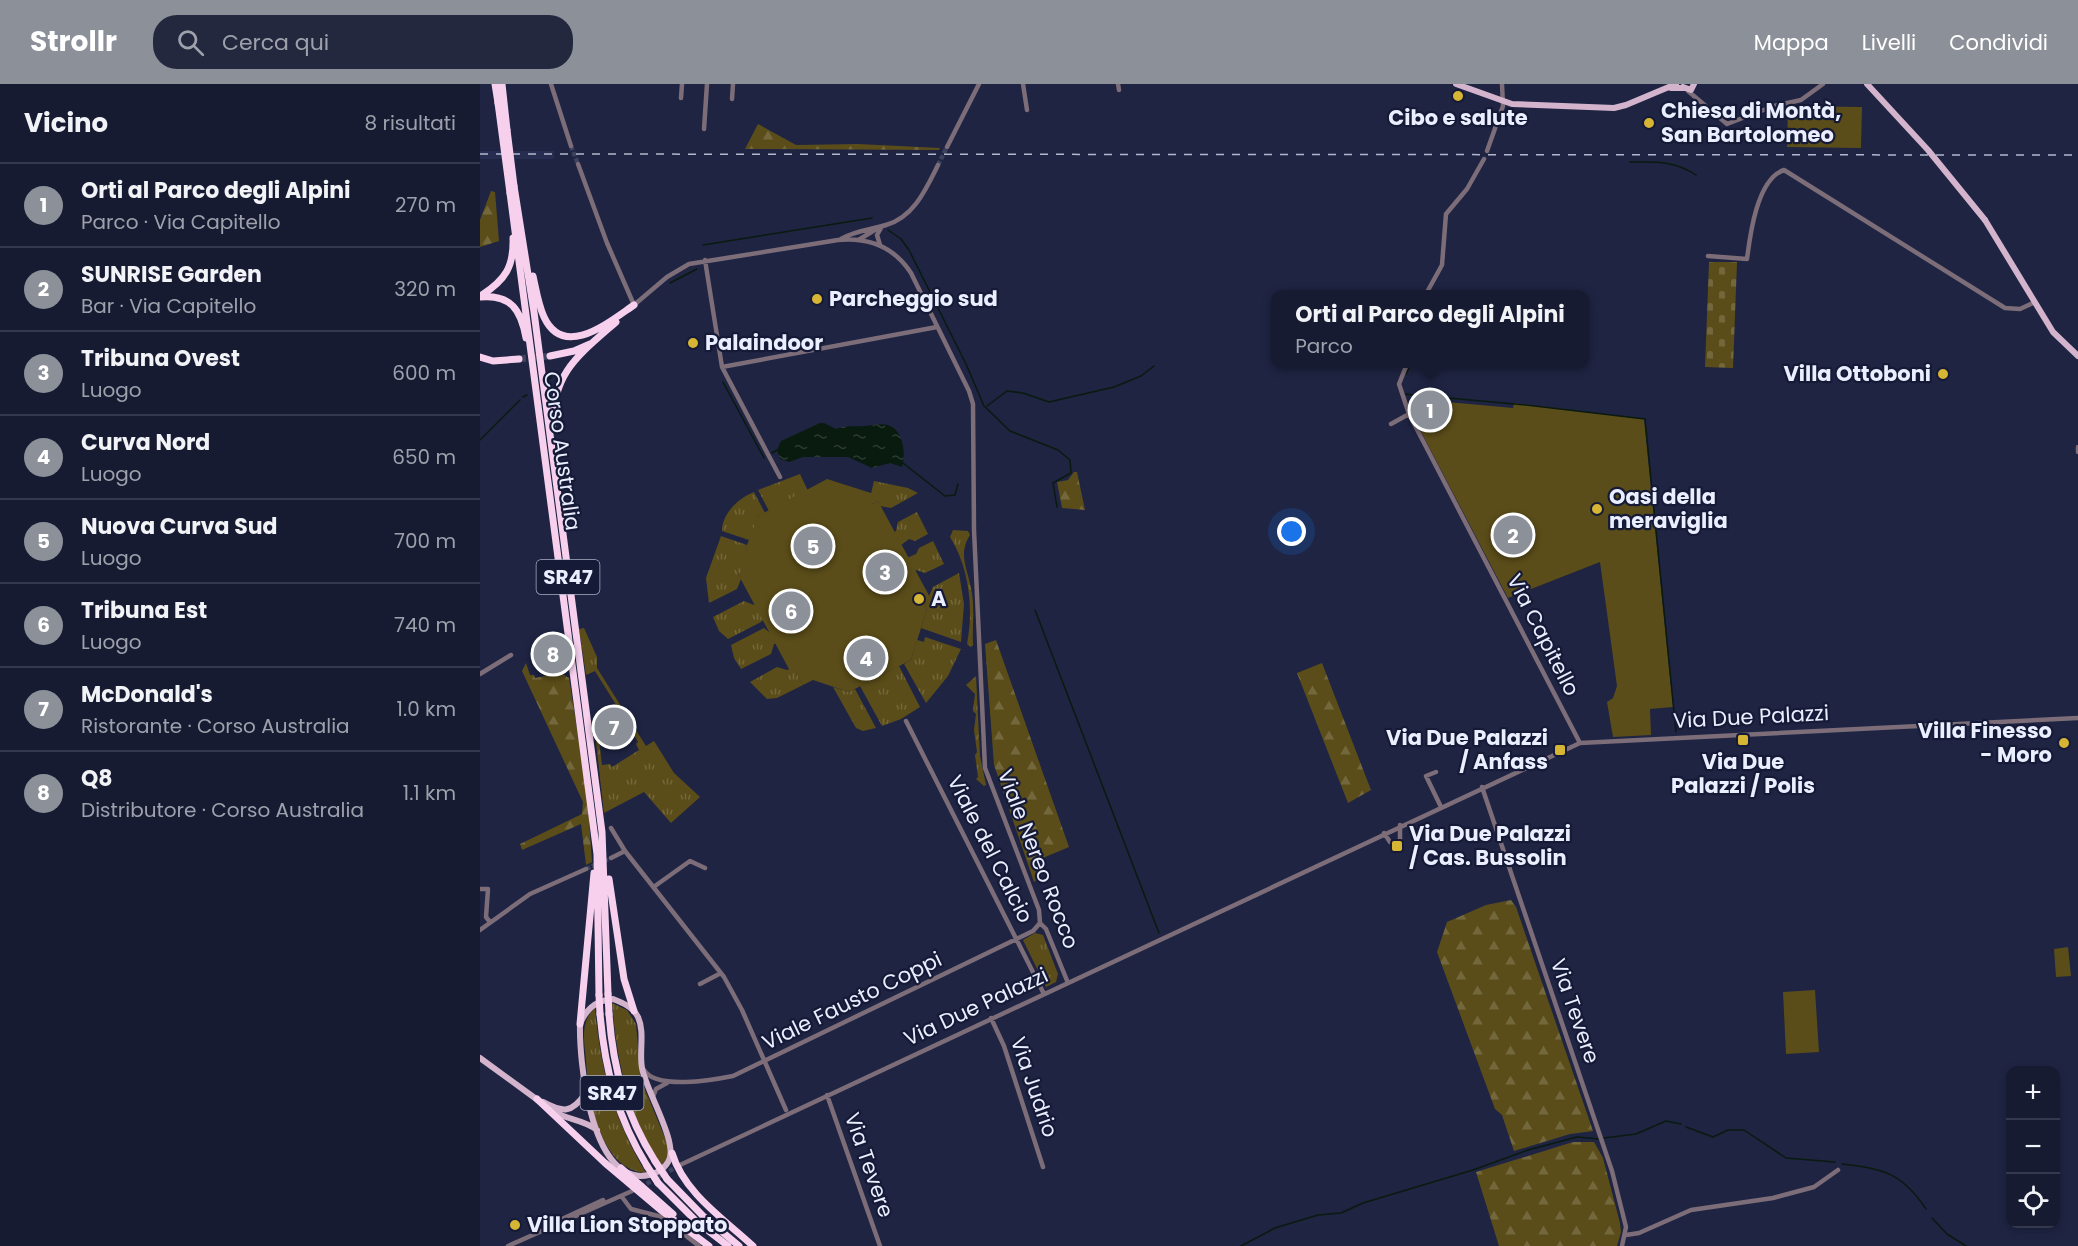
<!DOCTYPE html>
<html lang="it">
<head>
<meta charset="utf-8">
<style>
	body { margin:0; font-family:Poppins,sans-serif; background:#23283e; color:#f1f3f6 }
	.controls { position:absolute; right:18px; bottom:18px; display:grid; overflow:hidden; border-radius:12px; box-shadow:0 3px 9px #0003 }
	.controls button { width:54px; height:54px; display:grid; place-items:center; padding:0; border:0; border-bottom:2px solid #35394d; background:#161b32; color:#f1f3f6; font:30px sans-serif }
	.you { position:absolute; left:812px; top:448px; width:21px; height:21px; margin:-15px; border:4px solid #fff; border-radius:50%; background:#1a73e8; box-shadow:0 0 0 9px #1a73e833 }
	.badge { display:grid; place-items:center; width:39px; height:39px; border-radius:50%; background:#8c9099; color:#fff; font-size:20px; font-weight:700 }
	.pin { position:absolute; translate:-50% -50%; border:3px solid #fff; box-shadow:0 2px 6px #0006 }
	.popup { position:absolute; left:791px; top:206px; width:318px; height:78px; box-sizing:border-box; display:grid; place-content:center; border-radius:12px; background:#161b32; filter:drop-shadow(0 2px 4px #0005); font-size:20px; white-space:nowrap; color:#9ea1ac }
	.popup b { font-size:22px; color:#f1f3f6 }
	.popup::after { content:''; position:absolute; left:50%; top:100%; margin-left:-12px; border:12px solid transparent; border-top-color:#161b32 }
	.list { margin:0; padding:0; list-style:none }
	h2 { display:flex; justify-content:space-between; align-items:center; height:78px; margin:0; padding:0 24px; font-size:26px }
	h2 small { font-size:20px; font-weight:400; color:#9ea1ac }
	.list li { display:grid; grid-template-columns:39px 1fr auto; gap:18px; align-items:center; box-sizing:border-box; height:84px; padding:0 24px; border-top:2px solid #35394d }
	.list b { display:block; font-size:22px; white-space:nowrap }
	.list p { margin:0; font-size:20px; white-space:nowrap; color:#9ea1ac }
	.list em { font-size:20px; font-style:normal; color:#9ea1ac }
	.icon { flex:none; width:33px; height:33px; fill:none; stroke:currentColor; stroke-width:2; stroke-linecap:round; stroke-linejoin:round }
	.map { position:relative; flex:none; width:1598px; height:1162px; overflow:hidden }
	header { display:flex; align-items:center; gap:36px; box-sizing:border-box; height:84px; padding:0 30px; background:#8c9099; color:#fff }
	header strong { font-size:28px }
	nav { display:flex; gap:33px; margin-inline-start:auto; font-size:21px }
	.search { width:420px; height:54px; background:#23283e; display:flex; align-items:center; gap:15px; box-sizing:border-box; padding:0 21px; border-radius:24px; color:#9ea1ac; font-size:22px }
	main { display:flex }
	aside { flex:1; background:#161b32 }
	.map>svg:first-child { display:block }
	.built { fill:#262d51 }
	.grass { fill:url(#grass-tufts) }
	.forest { fill:url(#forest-firs) }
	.cemetery { fill:url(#cemetery-stones) }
	.park { fill:#5b4d19 }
	.garden { fill:url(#garden-furrows) }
	.water { fill:url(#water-ripples) }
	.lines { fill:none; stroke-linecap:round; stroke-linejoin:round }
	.stream { stroke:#091a0f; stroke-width:1.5 }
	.minor-tunnel { stroke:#3d425e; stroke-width:4.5; stroke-dasharray:4.5 2; stroke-linecap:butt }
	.highway-tunnel { stroke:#3d425e; stroke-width:7; stroke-dasharray:7 3.5; stroke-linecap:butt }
	.minor { stroke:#7c6d79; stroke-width:4.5 }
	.major { stroke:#d3b4cc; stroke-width:6 }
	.highway { stroke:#f6d0ed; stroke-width:7 }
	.rail { stroke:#b4b8cd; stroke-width:1.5; stroke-dasharray:8 8; stroke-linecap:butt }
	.major-bridge { stroke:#d3b4cc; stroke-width:6 }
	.highway-bridge { stroke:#f6d0ed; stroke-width:7 }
	.poi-dot { fill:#d6b534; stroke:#151a37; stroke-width:2 }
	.labels { text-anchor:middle; stroke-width:4.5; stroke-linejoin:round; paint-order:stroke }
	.shield { fill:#151a37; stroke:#aaaec3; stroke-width:1.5 }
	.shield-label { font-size:20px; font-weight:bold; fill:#eaeeff }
	.poi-label { font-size:21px; font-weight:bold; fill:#eaeeff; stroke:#151a37; text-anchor:start }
	.street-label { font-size:21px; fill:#eaeeff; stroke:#151a37 }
</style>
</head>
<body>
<header>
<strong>Strollr</strong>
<div class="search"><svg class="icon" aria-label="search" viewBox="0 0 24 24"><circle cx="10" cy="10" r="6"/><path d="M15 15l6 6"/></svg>Cerca qui</div>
<nav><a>Mappa</a><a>Livelli</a><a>Condividi</a></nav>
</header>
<main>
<aside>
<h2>Vicino<small>8 risultati</small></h2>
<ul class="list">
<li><span class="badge">1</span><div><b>Orti al Parco degli Alpini</b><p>Parco · Via Capitello</p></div><em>270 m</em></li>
<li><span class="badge">2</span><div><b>SUNRISE Garden</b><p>Bar · Via Capitello</p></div><em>320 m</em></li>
<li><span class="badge">3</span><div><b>Tribuna Ovest</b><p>Luogo</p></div><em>600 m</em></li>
<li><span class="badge">4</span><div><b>Curva Nord</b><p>Luogo</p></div><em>650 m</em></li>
<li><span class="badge">5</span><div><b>Nuova Curva Sud</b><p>Luogo</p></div><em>700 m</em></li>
<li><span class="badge">6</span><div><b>Tribuna Est</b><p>Luogo</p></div><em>740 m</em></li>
<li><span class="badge">7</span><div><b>McDonald's</b><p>Ristorante · Corso Australia</p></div><em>1.0 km</em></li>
<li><span class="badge">8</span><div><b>Q8</b><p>Distributore · Corso Australia</p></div><em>1.1 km</em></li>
</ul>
</aside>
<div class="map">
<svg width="1598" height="1162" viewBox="0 0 1598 1162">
	<defs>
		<pattern id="grass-tufts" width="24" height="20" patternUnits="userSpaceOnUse" patternTransform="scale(1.5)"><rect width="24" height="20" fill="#5b4d19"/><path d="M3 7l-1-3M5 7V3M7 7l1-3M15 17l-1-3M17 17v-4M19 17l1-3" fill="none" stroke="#73673c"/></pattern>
		<pattern id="forest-firs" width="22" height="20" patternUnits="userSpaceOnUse" patternTransform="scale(1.5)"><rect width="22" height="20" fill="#5b4d19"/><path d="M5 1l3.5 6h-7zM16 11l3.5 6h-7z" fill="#73673c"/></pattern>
		<pattern id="cemetery-stones" width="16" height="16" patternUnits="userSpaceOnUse" patternTransform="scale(1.5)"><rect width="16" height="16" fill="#5b4d19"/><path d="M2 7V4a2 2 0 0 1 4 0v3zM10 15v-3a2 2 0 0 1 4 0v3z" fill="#73673c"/></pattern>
		<pattern id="garden-furrows" width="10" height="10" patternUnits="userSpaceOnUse" patternTransform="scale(1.5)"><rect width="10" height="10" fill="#5b4d19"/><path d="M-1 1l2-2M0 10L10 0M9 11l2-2" fill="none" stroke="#73673c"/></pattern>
		<pattern id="water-ripples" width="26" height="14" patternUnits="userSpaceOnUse" patternTransform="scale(1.5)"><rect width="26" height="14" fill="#091a0f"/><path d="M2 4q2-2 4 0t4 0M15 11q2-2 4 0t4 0" fill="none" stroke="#2d3c33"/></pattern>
	</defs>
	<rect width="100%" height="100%" fill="#1e2442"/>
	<!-- built -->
	<path class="built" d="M0 67H74V75H0Z"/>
	<!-- grass -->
	<path class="grass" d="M320 390 328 407 289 427 278 406Z
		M394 397 428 404 438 409 411 424 400 422 398 417 392 420 390 414Z
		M274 408 285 429 278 432 272 452 269 456 242 447C242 429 259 414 274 408Z
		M437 428 448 450 435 457 429 455 416 465 409 451 416 447 418 438Z
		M473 446 488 447 490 451C478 470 487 483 491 504 495 521 492 543 493 561L491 563 487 560C494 525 489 483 470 453Z
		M241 452 267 461 264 487 258 490 261 495 257 505 229 519 226 494Z
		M453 457 464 480 445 489 436 486 429 490 422 476 436 470 439 464Z
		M479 489 484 520 481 558 441 544 447 525 445 521 451 517 449 512 453 503Z
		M264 517 274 521 280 518 287 532 281 538 248 555 239 547 233 533Z
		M104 544 117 573V584L166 662 174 657 194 689 220 713 191 739 164 708 124 729 114 640 120 638 121 645 118 646 122 681 130 680 132 683 159 666 156 660 158 658 151 646 147 647 143 632 115 587 106 591 99 545Z
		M284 544 300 557 294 560 291 570 261 585 254 574 251 561Z
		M445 553 481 565 468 592 446 619 424 580 431 576 437 556 444 558Z
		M419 582 440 623 421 635 402 642 380 602Z
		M297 583 307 586 314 584 323 601 297 614 287 615 270 598Z
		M496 592 500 672 506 701 504 702 496 695 498 693 495 671 497 668 494 646 496 630 493 627 495 610 486 601Z
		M353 603 369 608 375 605 396 644 383 647 376 644Z
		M555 849 563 851 578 890 576 898 566 903 543 856Z
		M132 919 147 926 156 940 161 996 188 1061 187 1074 181 1082C148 1032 137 978 132 919Z
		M115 924C121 988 133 1033 166 1089 119 1086 108 1012 106 976 104 956 100 938 115 924Z"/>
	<!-- forest -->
	<path class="forest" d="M278 40 316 61 378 60 460 64 459 66 265 65Z
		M11 107 15 108 19 157 0 163V136Z
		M594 388H597L605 426 582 424 577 398 588 396Z
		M516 556 589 763 558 776 562 791 554 798 514 681 505 560Z
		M46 579 50 591H54L55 594 81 589 89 594 107 708 112 778 106 781 101 740 42 766 40 760 102 730 103 718 42 587Z
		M842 579 891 706 868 719 817 589Z
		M1031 816 1036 823 1113 1047 1090 1050 1034 1067 1022 1031 1015 1025 957 868 967 838 1006 821Z
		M1093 1058H1114L1123 1074 1140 1139 1141 1148 1137 1162H1019L996 1088Z"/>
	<!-- cemetery -->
	<path class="cemetery" d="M1229 178H1257L1253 284 1225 283Z"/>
	<!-- park -->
	<path class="park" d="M1308 22 1382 23 1381 64 1307 63Z
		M967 318 1033 324 1034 319 1164 335 1193 623 1170 625 1171 651 1133 653 1127 618 1133 614 1137 602 1120 478 1028 514 937 340 942 338 945 343 965 334Z
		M347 395 391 409 392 420 398 417 452 517 445 521 447 525 431 576 369 608 333 596 323 601 314 585 310 587 258 490 263 487 267 461 278 432Z
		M1588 863 1591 892 1576 893 1574 865Z
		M1335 906 1339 968 1306 970 1303 908Z"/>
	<!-- garden -->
	<path class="garden" d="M930 316 967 318 965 334 956 343H945Z"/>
	<!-- water -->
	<path class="water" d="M340 339H344L356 345C367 341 374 343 384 342 392 341 401 339 408 341 424 346 426 371 422 383L410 379 392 384 368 373H323L309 378 300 375 297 366 301 357Z"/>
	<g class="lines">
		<!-- stream -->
		<path class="stream" d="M1150 78C1175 78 1194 76 1216 91
			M408 146 421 155 429 166 486 280 504 322 530 347 578 366 590 376 591 389 573 399 577 423
			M223 161 392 134
			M190 199 217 185
			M926 290 931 280
			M67 296 72 293
			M243 298 284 374
			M924 310 1046 321 1165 335 1196 648
			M43 313 47 311
			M928 319 935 335
			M507 322 527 307 543 309 569 318 634 303 661 292 674 282
			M0 356 40 316
			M292 369 297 366
			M423 379 465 412 475 411 478 400
			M555 526 679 849
			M1206 1043 1233 1053 1248 1046H1264L1306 1074 1355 1078
			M1124 1054 1156 1050 1186 1037 1201 1040
			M1362 1080C1404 1085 1422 1089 1446 1125
			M1452 1134 1467 1150 1486 1162
			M761 1162 795 1144 838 1131 861 1129 883 1119 993 1086 1048 1066 1097 1053 1119 1055"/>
		<!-- minor-tunnel -->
		<path class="minor-tunnel" d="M91 62 98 80
			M458 81 467 63
			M106 785 131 774
			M161 1103 198 1082"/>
		<!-- highway-tunnel -->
		<path class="highway-tunnel" d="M39 275 70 272"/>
		<!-- minor -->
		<path class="minor" d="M71 0 91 62
			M543 0 547 26
			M638 0 639 6
			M1208 7 1247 40 1294 22 1321 16 1343 0
			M201 14 202 0
			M252 15 253 0
			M224 45 227 0
			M467 63 499 0
			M1007 67 1023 22 1022 0
			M98 80 127 159 154 221 187 193 209 180 358 156C389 153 414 163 431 189L489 307 493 320 494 446 505 684 559 826 560 839 566 845 588 899
			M361 155C376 146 390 146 406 141 434 133 446 105 458 81
			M380 155 398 144
			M400 161 397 151 401 144
			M1228 172 1267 175C1270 151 1277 95 1304 86L1525 224 1540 225 1555 218
			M225 176 242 283 300 393
			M946 210 962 181 966 130 987 105 1004 75
			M927 280 919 300 929 330 1100 659
			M242 283 457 243
			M911 340 929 330
			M1598 363V368
			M0 590 31 571
			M426 637 564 910
			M956 688 946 692 961 723
			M1002 703 1132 1087 1146 1143 1142 1162
			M131 744 145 767 244 893 262 926 306 1026
			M904 749 910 758 917 759 920 755V741
			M131 774 145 767
			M175 802 210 777 225 784
			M0 805H8L6 833 10 838
			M0 846 50 810 106 785
			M220 900 241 889
			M511 934 524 962 563 1083
			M164 986C176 1006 233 996 253 992L553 847 560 839
			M347 1011 400 1162
			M173 1013 176 1005 187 999
			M200 1081 1100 659 1598 634
			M142 1113 151 1125 182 1133 219 1162
			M81 1139 82 1135 123 1116
			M1146 1151 1159 1149 1211 1126 1293 1114 1334 1103 1358 1086
			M28 1162 152 1107"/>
		<!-- major -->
		<path class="major" d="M976 0 1032 20 1134 24 1146 21 1196 0
			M1203 3 1211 6 1214 0
			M1191 4H1204
			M1505 136 1573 248 1598 272
			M133 915C143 919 153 923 158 933 165 948 159 968 162 984 166 1007 200 1061 188 1078 183 1087 171 1092 161 1092 110 1091 99 976 100 940 106 925 116 916 133 915Z
			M0 974 59 1017
			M63 1018C83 1029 92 1029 105 1010
			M72 1027C87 1036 103 1035 117 1046"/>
		<!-- highway -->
		<path class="highway" d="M15 0 18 19
			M22 0 27 46
			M34 102 54 228 122 748 128 910
			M30 109 117 770 119 911
			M53 192C56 205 58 220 64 233 84 276 129 238 154 221
			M2 211C25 196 34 183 33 154
			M0 213C31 210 41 226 46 254
			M70 272 94 267 110 260
			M0 273 13 277 39 275
			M72 344C73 289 96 273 136 238
			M129 795 144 895 154 927
			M120 930C125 986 137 1033 167 1082
			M129 930C133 985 146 1031 175 1077
			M100 940 114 789
			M57 1015 125 1079 182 1127 229 1162
			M192 1069C204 1109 244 1135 273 1162
			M141 1084 193 1130
			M187 1095 223 1132 259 1162
			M178 1099 217 1138 248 1162"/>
		<!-- rail -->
		<path class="rail" d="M0 70 1598 71"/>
		<!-- major-bridge -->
		<path class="major-bridge" d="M1387 0 1448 66 1505 136"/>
		<!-- highway-bridge -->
		<path class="highway-bridge" d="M18 19 30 109
			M27 46 34 102
			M128 910 129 930
			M119 911 120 930
			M175 1077 187 1095
			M167 1082 178 1099"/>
	</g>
	<!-- markers -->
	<g class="poi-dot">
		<circle cx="978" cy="12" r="6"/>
		<circle cx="1169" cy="39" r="6"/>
		<circle cx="337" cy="215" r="6"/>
		<circle cx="213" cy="259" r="6"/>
		<circle cx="1463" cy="290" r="6"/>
		<circle cx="1117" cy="425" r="6"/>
		<circle cx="439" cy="515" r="6"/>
		<rect x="1257" y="650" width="12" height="12" rx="3"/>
		<circle cx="1584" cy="659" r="6"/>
		<rect x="1074" y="660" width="12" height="12" rx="3"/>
		<rect x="911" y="756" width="12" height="12" rx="3"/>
		<circle cx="35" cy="1141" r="6"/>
	</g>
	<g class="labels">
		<!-- shield labels -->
		<g class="shield">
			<rect x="56.5" y="476" width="63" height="34" rx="4.5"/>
			<rect x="100.5" y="992" width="63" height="34" rx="4.5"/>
		</g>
		<g class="shield-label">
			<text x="88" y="500">SR47</text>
			<text x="132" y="1016">SR47</text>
		</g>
		<!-- poi labels -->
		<g class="poi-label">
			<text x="1181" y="34">Chiesa di Montà,<tspan x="1181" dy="24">San Bartolomeo</tspan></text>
			<text x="978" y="41" text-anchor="middle">Cibo e salute</text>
			<text x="349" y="222">Parcheggio sud</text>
			<text x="225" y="266">Palaindoor</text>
			<text x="1451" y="297" text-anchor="end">Villa Ottoboni</text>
			<text x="1129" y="420">Oasi della<tspan x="1129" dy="24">meraviglia</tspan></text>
			<text x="451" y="522">A</text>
			<text x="1572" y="654" text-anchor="end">Villa Finesso<tspan x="1572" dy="24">- Moro</tspan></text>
			<text x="1068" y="661" text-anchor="end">Via Due Palazzi<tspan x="1068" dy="24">/ Anfass</tspan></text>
			<text x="1263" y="685" text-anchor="middle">Via Due<tspan x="1263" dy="24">Palazzi / Polis</tspan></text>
			<text x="929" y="757">Via Due Palazzi<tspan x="929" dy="24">/ Cas. Bussolin</tspan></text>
			<text x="47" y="1148">Villa Lion Stoppato</text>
		</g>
		<!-- street labels -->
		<g class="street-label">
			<text transform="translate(82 367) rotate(82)" y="7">Corso Australia</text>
			<text transform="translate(1063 551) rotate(63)" y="7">Via Capitello</text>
			<text transform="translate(1271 633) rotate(-3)" y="7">Via Due Palazzi</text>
			<text transform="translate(510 765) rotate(63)" y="7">Viale del Calcio</text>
			<text transform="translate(558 775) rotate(69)" y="7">Viale Nereo Rocco</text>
			<text transform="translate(372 917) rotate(-26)" y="7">Viale Fausto Coppi</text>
			<text transform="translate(496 923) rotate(-25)" y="7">Via Due Palazzi</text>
			<text transform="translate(1095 927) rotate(71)" y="7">Via Tevere</text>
			<text transform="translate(554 1003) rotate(71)" y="7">Via Judrio</text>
			<text transform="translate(389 1081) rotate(71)" y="7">Via Tevere</text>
		</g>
	</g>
</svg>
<div class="controls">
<button>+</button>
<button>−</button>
<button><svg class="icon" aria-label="locate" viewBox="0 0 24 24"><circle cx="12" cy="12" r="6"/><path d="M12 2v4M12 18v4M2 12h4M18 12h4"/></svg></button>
</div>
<div class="you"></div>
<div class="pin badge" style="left:950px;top:326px">1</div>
<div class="popup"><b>Orti al Parco degli Alpini</b>Parco</div>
<div class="pin badge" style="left:1033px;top:451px">2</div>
<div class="pin badge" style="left:405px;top:488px">3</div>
<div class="pin badge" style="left:386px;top:574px">4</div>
<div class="pin badge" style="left:333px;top:462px">5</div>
<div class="pin badge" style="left:311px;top:527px">6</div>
<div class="pin badge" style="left:134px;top:643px">7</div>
<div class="pin badge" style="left:73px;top:570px">8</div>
</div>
</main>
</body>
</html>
